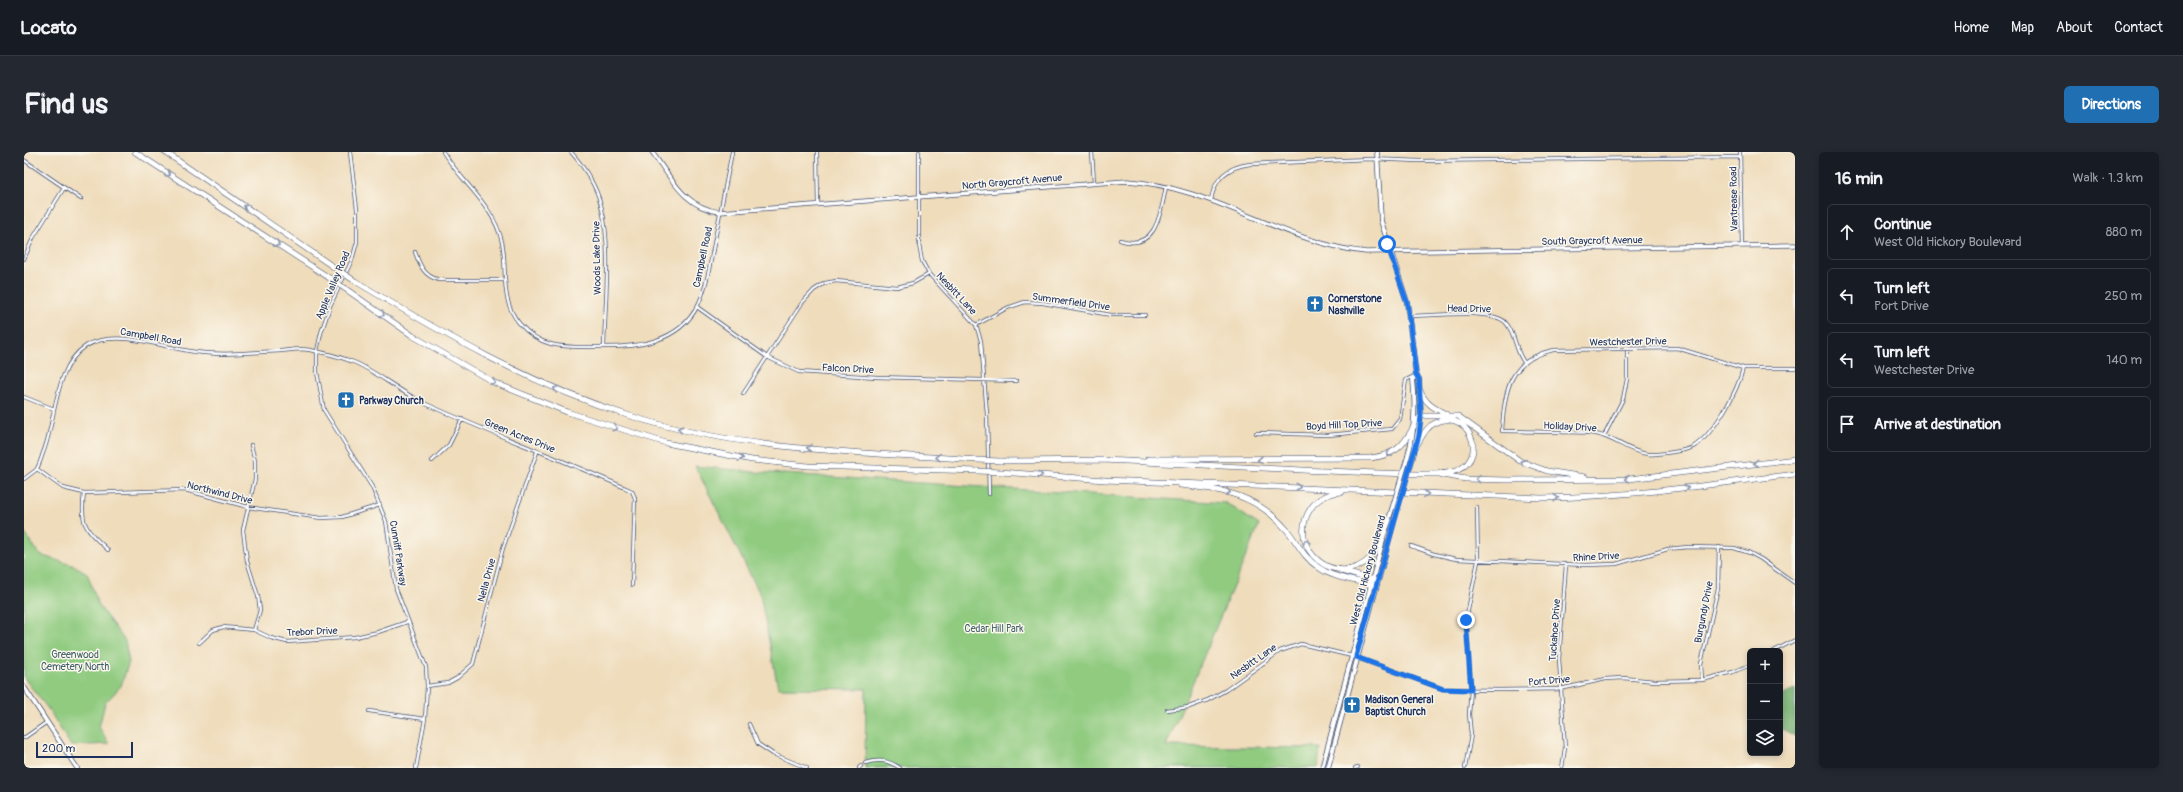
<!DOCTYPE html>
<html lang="en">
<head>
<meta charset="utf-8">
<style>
	body { margin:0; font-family:Pangolin,sans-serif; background:#242831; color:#f1f3f6 }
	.controls { position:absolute; right:12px; bottom:12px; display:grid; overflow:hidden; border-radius:6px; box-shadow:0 2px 6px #0003 }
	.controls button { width:36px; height:36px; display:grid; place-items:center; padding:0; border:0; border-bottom:1px solid #363941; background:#171b24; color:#f1f3f6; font:20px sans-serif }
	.scale { position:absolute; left:12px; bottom:10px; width:97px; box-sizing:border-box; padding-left:4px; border:2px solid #1b2f5e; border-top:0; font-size:11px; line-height:14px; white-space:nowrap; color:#1b2f5e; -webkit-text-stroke:3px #fbf7ec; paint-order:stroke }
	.stop { position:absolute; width:12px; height:12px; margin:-9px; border:3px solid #1a73e8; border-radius:50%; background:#fff }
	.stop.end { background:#1a73e8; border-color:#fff; box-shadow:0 1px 4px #0008 }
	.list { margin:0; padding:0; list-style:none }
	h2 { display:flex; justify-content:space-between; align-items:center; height:52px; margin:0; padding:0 16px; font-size:17px }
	h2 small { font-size:13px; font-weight:400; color:#9ea1a6 }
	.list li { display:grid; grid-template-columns:26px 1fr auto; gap:12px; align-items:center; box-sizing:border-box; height:56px; margin:0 8px 8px; padding:0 8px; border:1px solid #363941; border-radius:6px }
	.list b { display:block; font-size:15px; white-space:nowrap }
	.list p { margin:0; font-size:13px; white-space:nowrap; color:#9ea1a6 }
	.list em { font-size:13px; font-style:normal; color:#9ea1a6 }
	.icon { flex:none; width:22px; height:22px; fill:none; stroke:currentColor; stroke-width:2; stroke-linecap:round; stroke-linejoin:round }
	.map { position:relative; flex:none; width:1771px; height:616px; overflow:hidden; border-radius:6px }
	header { display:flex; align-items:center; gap:24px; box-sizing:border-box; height:56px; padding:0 20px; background:#171b24; border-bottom:1px solid #363941 }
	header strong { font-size:19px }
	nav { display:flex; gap:22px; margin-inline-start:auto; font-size:14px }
	.intro { display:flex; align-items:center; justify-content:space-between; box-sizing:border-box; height:96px; padding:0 24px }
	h1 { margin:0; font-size:28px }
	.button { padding:10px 18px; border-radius:6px; background:#1f6fb2; color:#fff; font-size:14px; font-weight:700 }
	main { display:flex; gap:24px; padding:0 24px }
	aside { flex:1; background:#171b24; border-radius:6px; box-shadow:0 2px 6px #0003 }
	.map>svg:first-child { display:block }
	.green { fill:#90cb80; stroke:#567d6f }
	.forest { fill:#74af6e; stroke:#486f66 }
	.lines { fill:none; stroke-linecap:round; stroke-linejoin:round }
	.street-casing { stroke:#3b496c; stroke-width:4 }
	.secondary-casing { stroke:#3b496c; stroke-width:5 }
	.primary-casing { stroke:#3b496c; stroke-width:5.5 }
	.highway-casing { stroke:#3b496c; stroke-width:6 }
	.street { stroke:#fff; stroke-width:2.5 }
	.secondary { stroke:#fff; stroke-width:3.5 }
	.primary { stroke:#fff; stroke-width:4 }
	.highway { stroke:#fff; stroke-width:5 }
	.primary-bridge-casing { stroke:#3b496c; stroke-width:5.5; stroke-linecap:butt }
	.highway-bridge-casing { stroke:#3b496c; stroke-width:6; stroke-linecap:butt }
	.primary-bridge { stroke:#fff; stroke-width:4 }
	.highway-bridge { stroke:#fff; stroke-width:5 }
	.oneway { stroke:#8d97ae }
	.route { stroke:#1a73e8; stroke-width:5 }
	.labels { text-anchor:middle; stroke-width:3; stroke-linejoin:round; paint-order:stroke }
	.street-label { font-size:10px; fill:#1b2f5e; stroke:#fbf7ec }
	.poi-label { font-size:10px; font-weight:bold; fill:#1b2f5e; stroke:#fbf7ec; text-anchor:start }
	.park-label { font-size:10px; fill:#3e5e68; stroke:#fbf7ec }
</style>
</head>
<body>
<header>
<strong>Locato</strong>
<nav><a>Home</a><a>Map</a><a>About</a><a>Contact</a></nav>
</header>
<div class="intro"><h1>Find us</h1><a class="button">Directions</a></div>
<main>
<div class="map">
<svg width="1771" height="616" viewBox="0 0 1771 616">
	<rect width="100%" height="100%" fill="#fbf7ec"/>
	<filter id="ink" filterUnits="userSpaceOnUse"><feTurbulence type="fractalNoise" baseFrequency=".025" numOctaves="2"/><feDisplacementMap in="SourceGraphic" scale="8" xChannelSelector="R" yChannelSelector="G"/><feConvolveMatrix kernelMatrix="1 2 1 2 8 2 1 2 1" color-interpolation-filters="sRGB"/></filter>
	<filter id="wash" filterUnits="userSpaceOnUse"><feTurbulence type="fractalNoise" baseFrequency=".012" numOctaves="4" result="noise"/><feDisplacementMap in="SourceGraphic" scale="16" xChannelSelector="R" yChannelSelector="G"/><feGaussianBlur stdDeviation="0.9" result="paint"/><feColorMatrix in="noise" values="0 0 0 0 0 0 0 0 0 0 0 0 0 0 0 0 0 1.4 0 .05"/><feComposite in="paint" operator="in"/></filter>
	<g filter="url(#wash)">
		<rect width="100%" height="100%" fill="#efdcbb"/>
		<!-- green -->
		<path class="green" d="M671 314 731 320 1202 351 1235 373 1142 594 1296 596 1294 616H841L842 537 754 536 736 442Z
			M0 380 16 403 51 414 63 421 75 454 101 489 105 510 97 534 81 551 75 575 85 592 47 594 25 558 0 526Z"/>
		<!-- forest -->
		<path class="forest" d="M1771 537V584L1756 576V545Z"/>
	</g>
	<g filter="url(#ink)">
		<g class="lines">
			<!-- street casing -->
			<g class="street-casing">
				<path id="street" d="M326 0 333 57V90L328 108 306 154 297 181 293 199V220L300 258 348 335 362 369 372 437 402 515 403 534 401 567 392 616
					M419 0C438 31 470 53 478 90 484 117 475 147 495 171 517 197 540 195 571 195 610 196 655 192 674 153 683 134 686 112 690 92 696 61 702 31 708 0
					M547 0C560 15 572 33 577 53 588 94 581 152 580 195
					M793 0 794 52
					M895 0V93L898 109 905 122 952 173 957 189 963 262 965 342
					M1068 0 1070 31
					M1716 0 1718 94
					M0 8 57 47
					M1187 48C1191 25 1204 15 1226 12L1346 7 1395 9 1716 5
					M1096 88C1133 100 1137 59 1142 35
					M391 100C396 114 400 124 415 128H480
					M0 107 9 86 40 36
					M673 155 743 205 775 220 853 225 993 229
					M1386 164C1406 164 1469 156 1482 171 1492 182 1491 199 1500 210
					M952 173 983 156 1001 150 1019 151 1087 163H1121
					M1719 216C1714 239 1690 282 1669 295 1661 299 1633 303 1624 302 1606 300 1595 289 1579 284 1566 279 1550 281 1537 280 1517 280 1498 279 1478 279 1480 239 1485 208 1529 198L1653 196 1719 216H1771
					M719 242 778 151 790 138 801 131 812 129 873 135 889 131 905 122
					M0 245 30 257
					M1232 281 1304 283 1368 277 1376 267 1382 228 1392 223
					M1580 284 1599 247 1603 227V197
					M227 293 231 309V327L219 378 223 409 234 444 236 458 230 478
					M408 309 425 293 438 267
					M13 317 39 336 60 341 161 338 224 355 297 366 318 365 356 353
					M0 327C4 324 8 321 12 318 15 314 17 307 19 301 32 270 30 214 62 194 92 176 139 196 172 200 200 204 229 200 257 199 266 198 277 196 286 198 302 201 317 205 332 211 356 222 377 241 402 252 470 283 541 308 608 339L611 346 608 433
					M60 341C56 373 61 377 84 398
					M1387 394 1410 402 1432 407 1562 413 1592 412 1644 397 1664 395 1710 396 1726 401 1737 407 1771 431
					M175 491 189 478 199 475 230 478 247 486 263 490 331 485 354 480 383 470
					M1750 499 1771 488
					M1678 528 1677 512 1694 436 1695 395
					M403 534 424 531 433 526 449 512 479 396 513 300
					M1143 558 1165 555 1184 548 1202 538 1256 499 1277 492 1328 504 1419 537 1476 538 1536 537 1582 527 1599 526 1631 529 1678 528 1709 520 1726 513
					M345 559 401 567
					M725 572 734 592 749 602 783 616
					M0 586 23 570
					M841 611C855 607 864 608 876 616
					M835 616 837 614
					M1331 616 1334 615
					M1441 616 1447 583 1445 562 1447 538 1442 468 1454 409 1453 355
					M1538 616 1541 596 1535 507 1542 413"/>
			</g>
			<!-- secondary casing -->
			<g class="secondary-casing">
				<path id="secondary" d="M628 0C647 26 661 56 696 60L1103 29C1188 34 1258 91 1342 100L1771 93"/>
			</g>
			<!-- primary casing -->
			<g class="primary-casing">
				<path id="primary" d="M1353 0 1357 69 1383 150 1392 223 1389 227C1392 255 1391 278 1384 304
					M1389 305 1397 264 1395 227 1392 223
					M1364 370 1368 357
					M0 535 53 616
					M1298 616 1359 388
					M1304 616 1373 358"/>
			</g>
			<!-- highway casing -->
			<g class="highway-casing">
				<path id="highway" d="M111 0 307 127
					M141 0 311 116
					M331 129C421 183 503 231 603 263 715 299 837 300 953 308
					M326 140 389 184 471 231 543 260 642 291 728 308 784 314 954 319
					M1396 239C1402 252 1410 256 1422 262
					M1391 270 1397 264H1434L1496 309 1523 319 1561 325
					M1124 307 1346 306C1371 303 1379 295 1390 274
					M1080 308C1185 313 1290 320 1395 322 1407 322 1422 323 1434 318 1466 303 1442 255 1411 271 1402 275 1398 285 1392 294
					M976 309 1082 308
					M977 320 1081 328 1517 346C1602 345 1686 333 1771 322
					M1418 323 1442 327 1484 328 1605 327 1771 307
					M1156 333C1200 338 1232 342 1263 378 1273 390 1280 406 1294 415 1310 427 1333 428 1352 434
					M1318 340C1306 341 1294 346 1287 356 1260 396 1313 439 1346 406 1356 395 1360 381 1365 368
					M1317 419 1353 429"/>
			</g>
			<!-- street -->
			<use href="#street" class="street"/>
			<!-- secondary -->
			<use href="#secondary" class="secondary"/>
			<!-- primary -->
			<use href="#primary" class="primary"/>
			<!-- highway -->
			<use href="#highway" class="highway"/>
			<!-- primary-bridge casing -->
			<g class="primary-bridge-casing">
				<path id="primary-bridge" d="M1368 357 1384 304
					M1373 358 1389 305"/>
			</g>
			<!-- highway-bridge casing -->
			<g class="highway-bridge-casing">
				<path id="highway-bridge" d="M311 116 331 129
					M307 127 326 140
					M953 308 976 309
					M954 319 977 320"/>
			</g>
			<!-- primary-bridge -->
			<use href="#primary-bridge" class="primary-bridge"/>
			<!-- highway-bridge -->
			<use href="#highway-bridge" class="highway-bridge"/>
		</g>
		<!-- one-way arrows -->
		<defs><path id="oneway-chevron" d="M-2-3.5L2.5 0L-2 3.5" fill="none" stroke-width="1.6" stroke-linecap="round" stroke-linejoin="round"/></defs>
		<g class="oneway">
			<use href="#oneway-chevron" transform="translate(144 22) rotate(34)"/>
			<use href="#oneway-chevron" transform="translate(222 55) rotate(-145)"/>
			<use href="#oneway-chevron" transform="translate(253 92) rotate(33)"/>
			<use href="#oneway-chevron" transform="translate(358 162) rotate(35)"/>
			<use href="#oneway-chevron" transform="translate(469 230) rotate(26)"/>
			<use href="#oneway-chevron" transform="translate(532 237) rotate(-157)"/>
			<use href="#oneway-chevron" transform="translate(591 276) rotate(16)"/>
			<use href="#oneway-chevron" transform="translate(656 277) rotate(-167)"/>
			<use href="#oneway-chevron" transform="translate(785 296) rotate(-175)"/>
			<use href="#oneway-chevron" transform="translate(1365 302) rotate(155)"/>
			<use href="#oneway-chevron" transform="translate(914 305) rotate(-176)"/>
			<use href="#oneway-chevron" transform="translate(717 306) rotate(11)"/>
			<use href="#oneway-chevron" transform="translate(1236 308) rotate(179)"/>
			<use href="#oneway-chevron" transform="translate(1499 310) rotate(-154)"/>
			<use href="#oneway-chevron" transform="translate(1732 311) rotate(173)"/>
			<use href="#oneway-chevron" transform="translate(1016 323) rotate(4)"/>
			<use href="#oneway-chevron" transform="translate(1454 327) rotate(-178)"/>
			<use href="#oneway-chevron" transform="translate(1603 327) rotate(178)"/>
			<use href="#oneway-chevron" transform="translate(1274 335) rotate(3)"/>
			<use href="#oneway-chevron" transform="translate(1662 336) rotate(-8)"/>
			<use href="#oneway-chevron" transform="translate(1204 340) rotate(13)"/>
			<use href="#oneway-chevron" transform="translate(1402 342) rotate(3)"/>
			<use href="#oneway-chevron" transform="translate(1532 346) rotate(-1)"/>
			<use href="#oneway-chevron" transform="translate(1282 390) rotate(-107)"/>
		</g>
	</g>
	<g class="lines" filter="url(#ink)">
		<!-- route -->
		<path class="route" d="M1363 92 1383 150 1392 223 1395 227 1397 264 1395 283 1332 505 1419 537 1447 538 1442 468"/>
	</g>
	<!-- icons -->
	<defs>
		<g id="church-square" transform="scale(0.9)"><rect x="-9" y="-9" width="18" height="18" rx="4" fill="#1f6fb2" stroke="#fbf7ec"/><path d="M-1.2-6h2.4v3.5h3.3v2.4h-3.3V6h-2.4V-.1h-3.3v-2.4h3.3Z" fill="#fff"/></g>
	</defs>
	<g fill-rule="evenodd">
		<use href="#church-square" x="1291" y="152"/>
		<use href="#church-square" x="322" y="248"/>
		<use href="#church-square" x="1328" y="553"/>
	</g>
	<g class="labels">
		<!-- street labels -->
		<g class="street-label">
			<text transform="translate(988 29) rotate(-5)" y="4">North Graycroft Avenue</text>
			<text transform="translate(1709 47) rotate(-91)" y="4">Vantrease Road</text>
			<text transform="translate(1568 88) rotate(-1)" y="4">South Graycroft Avenue</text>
			<text transform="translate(678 105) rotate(-78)" y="4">Campbell Road</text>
			<text transform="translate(572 106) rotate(-91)" y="4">Woods Lake Drive</text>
			<text transform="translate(308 133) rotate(-67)" y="4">Apple Valley Road</text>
			<text transform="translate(933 141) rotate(47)" y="4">Nesbitt Lane</text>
			<text transform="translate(1047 149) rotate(8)" y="4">Summerfield Drive</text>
			<text transform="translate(1445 156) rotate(1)" y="4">Head Drive</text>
			<text transform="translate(127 184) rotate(10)" y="4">Campbell Road</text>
			<text transform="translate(1604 189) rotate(-1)" y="4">Westchester Drive</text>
			<text transform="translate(824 216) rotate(3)" y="4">Falcon Drive</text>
			<text transform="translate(1320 272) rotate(-3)" y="4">Boyd Hill Top Drive</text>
			<text transform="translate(1546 274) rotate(3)" y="4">Holiday Drive</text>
			<text transform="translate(496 283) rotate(22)" y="4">Green Acres Drive</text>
			<text transform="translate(196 340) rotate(14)" y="4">Northwind Drive</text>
			<text transform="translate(375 401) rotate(81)" y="4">Cunniff Parkway</text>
			<text transform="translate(1572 404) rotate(-3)" y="4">Rhine Drive</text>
			<text transform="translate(1343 418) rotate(-75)" y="4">West Old Hickory Boulevard</text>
			<text transform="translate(462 428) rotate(-75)" y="4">Nella Drive</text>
			<text transform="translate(1679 460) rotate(-79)" y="4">Burgundy Drive</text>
			<text transform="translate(1530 478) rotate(-86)" y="4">Tuckahoe Drive</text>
			<text transform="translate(288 479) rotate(-3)" y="4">Trebor Drive</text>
			<text transform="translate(1229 509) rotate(-35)" y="4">Nesbitt Lane</text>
			<text transform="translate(1525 528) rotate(-5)" y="4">Port Drive</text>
		</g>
		<!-- poi labels -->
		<g class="poi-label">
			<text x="1304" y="150">Cornerstone<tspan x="1304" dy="12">Nashville</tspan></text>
			<text x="335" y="252">Parkway Church</text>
			<text x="1341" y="551">Madison General<tspan x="1341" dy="12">Baptist Church</tspan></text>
		</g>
		<!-- park labels -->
		<g class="park-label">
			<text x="970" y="480">Cedar Hill Park</text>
			<text x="51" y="506">Greenwood<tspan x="51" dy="12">Cemetery North</tspan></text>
		</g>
	</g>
</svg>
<div class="controls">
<button>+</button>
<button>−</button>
<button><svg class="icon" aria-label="layers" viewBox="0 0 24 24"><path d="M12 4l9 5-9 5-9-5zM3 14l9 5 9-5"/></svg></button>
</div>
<div class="scale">200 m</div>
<div class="stop" style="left:1363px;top:92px"></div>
<div class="stop end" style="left:1442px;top:468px"></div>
</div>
<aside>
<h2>16 min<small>Walk · 1.3 km</small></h2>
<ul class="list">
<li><svg class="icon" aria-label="ahead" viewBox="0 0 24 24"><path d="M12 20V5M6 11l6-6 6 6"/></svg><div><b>Continue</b><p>West Old Hickory Boulevard</p></div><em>880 m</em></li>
<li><svg class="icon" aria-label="left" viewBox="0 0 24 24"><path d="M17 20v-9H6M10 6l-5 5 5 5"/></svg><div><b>Turn left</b><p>Port Drive</p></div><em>250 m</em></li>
<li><svg class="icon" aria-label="left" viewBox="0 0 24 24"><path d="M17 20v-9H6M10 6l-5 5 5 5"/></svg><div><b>Turn left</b><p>Westchester Drive</p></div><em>140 m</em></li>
<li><svg class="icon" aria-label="arrive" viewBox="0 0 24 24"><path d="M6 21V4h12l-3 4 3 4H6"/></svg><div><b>Arrive at destination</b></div></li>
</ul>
</aside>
</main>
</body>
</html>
